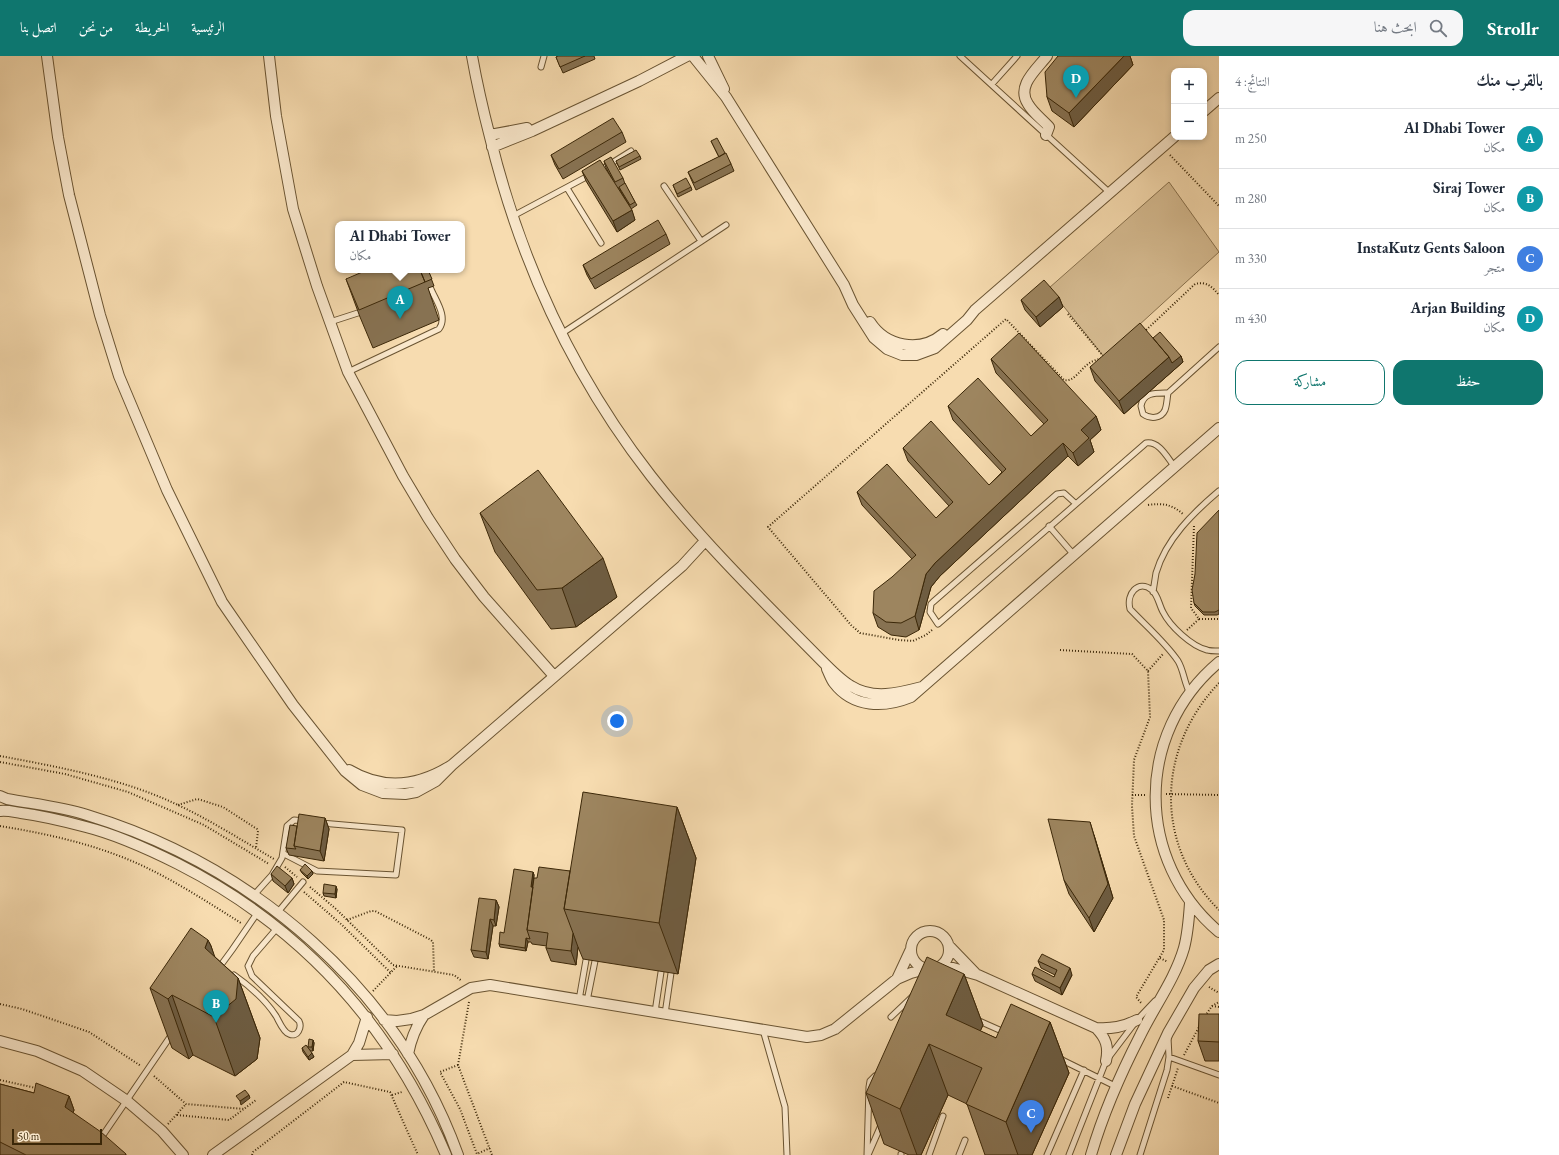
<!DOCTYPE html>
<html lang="ar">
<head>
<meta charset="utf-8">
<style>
	body { margin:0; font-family:"EB Garamond",Amiri,serif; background:#f6f6f7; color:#1f2937; direction:rtl }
	.controls { position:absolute; right:12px; top:12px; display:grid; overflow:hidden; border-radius:8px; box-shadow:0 2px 6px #0003 }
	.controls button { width:36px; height:36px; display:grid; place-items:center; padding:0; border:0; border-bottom:1px solid #e0e1e3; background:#fff; color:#1f2937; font:20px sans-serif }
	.scale { position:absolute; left:12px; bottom:10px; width:90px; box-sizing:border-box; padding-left:4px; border:2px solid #3b2708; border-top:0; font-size:11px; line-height:14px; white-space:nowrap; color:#3b2708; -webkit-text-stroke:3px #fae8cc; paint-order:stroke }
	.you { position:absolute; left:617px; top:665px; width:14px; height:14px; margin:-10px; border:3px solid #fff; border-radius:50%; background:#1a73e8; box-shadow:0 0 0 6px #1a73e833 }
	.badge { display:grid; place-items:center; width:26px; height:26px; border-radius:50%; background:#0f766e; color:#fff; font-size:13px; font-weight:700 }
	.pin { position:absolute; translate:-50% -33px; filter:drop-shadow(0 1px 2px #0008) }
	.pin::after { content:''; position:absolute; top:21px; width:14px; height:12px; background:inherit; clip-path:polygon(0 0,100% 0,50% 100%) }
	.popup { position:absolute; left:335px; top:165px; width:130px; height:52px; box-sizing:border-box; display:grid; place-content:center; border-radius:8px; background:#fff; filter:drop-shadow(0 1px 3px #0005); font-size:13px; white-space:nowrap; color:#747a83 }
	.popup b { font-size:15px; color:#1f2937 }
	.popup::after { content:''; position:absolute; left:50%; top:100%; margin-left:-8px; border:8px solid transparent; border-top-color:#fff }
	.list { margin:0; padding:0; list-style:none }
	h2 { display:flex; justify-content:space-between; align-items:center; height:52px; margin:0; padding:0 16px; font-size:17px }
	h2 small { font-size:13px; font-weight:400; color:#747a83 }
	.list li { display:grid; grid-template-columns:26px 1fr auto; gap:12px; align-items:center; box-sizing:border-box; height:60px; padding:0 16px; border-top:1px solid #e0e1e3 }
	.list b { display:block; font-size:15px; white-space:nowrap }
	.list p { margin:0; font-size:13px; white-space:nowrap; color:#747a83 }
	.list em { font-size:13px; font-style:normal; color:#747a83 }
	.actions { display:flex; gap:8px; padding:12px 16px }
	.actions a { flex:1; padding:9px 0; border:1px solid #0f766e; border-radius:12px; text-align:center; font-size:14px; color:#0f766e }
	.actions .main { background:#0f766e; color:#fff }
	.icon { flex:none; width:22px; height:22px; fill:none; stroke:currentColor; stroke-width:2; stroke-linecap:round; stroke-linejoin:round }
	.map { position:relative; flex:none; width:1219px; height:1099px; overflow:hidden; direction:ltr }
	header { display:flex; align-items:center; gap:24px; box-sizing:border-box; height:56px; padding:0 20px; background:#0f766e; color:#fff }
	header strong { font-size:19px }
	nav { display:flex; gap:22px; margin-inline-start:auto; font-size:14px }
	.search { width:280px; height:36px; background:#f6f6f7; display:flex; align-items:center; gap:10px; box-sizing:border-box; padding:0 14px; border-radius:12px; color:#747a83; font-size:15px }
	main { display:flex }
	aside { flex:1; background:#fff }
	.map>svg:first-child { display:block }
	.green { fill:#d7bd93; stroke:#89724e }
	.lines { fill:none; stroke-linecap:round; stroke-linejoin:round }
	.lane-casing { stroke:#6a5432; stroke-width:7 }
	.street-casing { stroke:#6a5432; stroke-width:12 }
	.path { stroke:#3b2708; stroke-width:2; stroke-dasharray:1 2; stroke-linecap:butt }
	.lane { stroke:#fae8cc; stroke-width:5 }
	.street { stroke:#fae8cc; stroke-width:10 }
	.wall { fill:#877252; stroke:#3b2708; fill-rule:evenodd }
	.shaded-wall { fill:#6e5d42; stroke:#3b2708 }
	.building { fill:#9d855f; stroke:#3b2708 }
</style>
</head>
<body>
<header>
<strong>Strollr</strong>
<div class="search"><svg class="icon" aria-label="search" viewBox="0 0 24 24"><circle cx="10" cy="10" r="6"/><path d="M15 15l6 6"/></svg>ابحث هنا</div>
<nav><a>الرئيسية</a><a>الخريطة</a><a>من نحن</a><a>اتصل بنا</a></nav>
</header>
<main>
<aside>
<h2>بالقرب منك<small>النتائج: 4</small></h2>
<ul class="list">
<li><span class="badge" style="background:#0f9aa8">A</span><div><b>Al Dhabi Tower</b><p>مكان</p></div><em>250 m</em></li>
<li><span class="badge" style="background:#0f9aa8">B</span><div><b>Siraj Tower</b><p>مكان</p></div><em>280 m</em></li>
<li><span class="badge" style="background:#3f7fe0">C</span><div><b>InstaKutz Gents Saloon</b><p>متجر</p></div><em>330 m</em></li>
<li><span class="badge" style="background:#0f9aa8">D</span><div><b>Arjan Building</b><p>مكان</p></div><em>430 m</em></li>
</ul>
<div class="actions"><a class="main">حفظ</a><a>مشاركة</a></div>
</aside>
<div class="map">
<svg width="1219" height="1099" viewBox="0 0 1219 1099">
	<rect width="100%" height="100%" fill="#f7dcb0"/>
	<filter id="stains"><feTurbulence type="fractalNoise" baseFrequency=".005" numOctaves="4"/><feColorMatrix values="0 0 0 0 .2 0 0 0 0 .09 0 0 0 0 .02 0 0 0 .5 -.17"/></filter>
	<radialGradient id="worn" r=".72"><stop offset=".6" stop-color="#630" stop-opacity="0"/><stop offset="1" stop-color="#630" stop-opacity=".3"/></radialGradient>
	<!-- green -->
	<path class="green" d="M1169 126 1219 196 1104 301 1049 232Z"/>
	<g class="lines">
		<!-- lane casing -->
		<g class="lane-casing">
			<path id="lane" d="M960 0 1110 137
				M541 11 544 0
				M992 28 1017 0
				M599 115 631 95
				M664 130 701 185
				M567 132 601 187
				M513 160 590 119
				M330 266 364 255
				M561 278 726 169
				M348 316 439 273C448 261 436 245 431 233
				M1168 337C1167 342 1167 349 1165 354 1161 363 1150 363 1143 358L1141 350C1143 336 1156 337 1168 337Z
				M1168 337 1219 291
				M1075 447 1064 437 1057 438 933 546 931 548 930 556 938 568 1146 387C1159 385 1167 401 1174 410
				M1049 470 1074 499
				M1153 536C1154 530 1155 523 1156 517 1166 483 1193 457 1219 435
				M1190 637C1184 627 1184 615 1178 605 1165 586 1146 570 1130 553 1126 538 1138 523 1152 534 1158 539 1159 549 1163 556 1170 570 1191 590 1207 594 1210 595 1215 595 1219 595
				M284 798 317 815 396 819 402 774 321 767
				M254 839 272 819 282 802 287 770 294 764 305 765
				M278 856 303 826
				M218 913 232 894 258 856
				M234 919C251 931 265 943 276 960 279 965 283 976 289 978 298 982 302 971 299 965L252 920 248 910 253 900 278 871
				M579 944 586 904
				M587 945 595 905
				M655 956 661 916
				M665 958 671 917
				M891 961 913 940
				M977 964 1004 976
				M763 974 785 1051 787 1099
				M1169 1001 1219 1019
				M1060 1003 1117 1031
				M101 1082 172 978
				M867 1099 869 1031 870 1025 875 1020
				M868 1099 882 1067
				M901 1099V1098
				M929 1099 943 1060
				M959 1099 965 1084
				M1047 1099 1084 1014
				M1069 1099 1106 1005 1137 964 1155 945
				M1140 1099 1167 1014 1169 1001 1168 982"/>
		</g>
		<!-- street casing -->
		<g class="street-casing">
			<path id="street" d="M47 0 58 81 69 139 100 259 119 320 167 434 222 546 293 649 345 715 362 729 383 737 405 738 416 736 436 725 452 709
				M269 0 276 60 293 153 317 230 348 316 403 420 428 462 455 503 484 541 554 620
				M472 0C477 28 483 54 490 81 520 204 573 320 651 420 704 488 765 547 825 608 833 616 842 625 851 630 873 644 899 637 922 631
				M693 0 726 41 844 229 853 249 874 282 887 293 902 299H916L935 292 967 264 975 254 1174 81
				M708 0 724 33
				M1204 55 1219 42
				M490 79 527 72
				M1046 79 1049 71C1043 64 1033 57 1028 48 1016 30 1036 14 1047 0
				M492 91 532 75 639 25 687 0
				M870 266C886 291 920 297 943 278
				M1219 606C1134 677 1135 805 1219 876
				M827 613C829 617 831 623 834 627 853 652 884 652 911 641L1219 372
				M349 714C384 735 419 730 452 709L682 510 705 485
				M0 740 7 743C34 748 62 751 87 759 254 810 398 933 458 1099
				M0 755C7 754 14 756 21 757 43 760 64 765 86 771 118 779 148 793 178 808 304 872 391 969 446 1099
				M911 894a19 19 0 1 1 38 0a19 19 0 1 1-38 0Z
				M949 890 975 917
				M940 911 953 912 978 919 1096 972C1112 973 1123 971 1137 964
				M897 923 911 893
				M384 964 397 965 411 963 424 959 471 932 490 929 807 981 821 979 835 973 897 923 911 917 926 913
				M1096 972C1106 982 1109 991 1106 1005
				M0 985 37 995 83 1015 127 1045 162 1075 183 1099
				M408 998C411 983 415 972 424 959
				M352 999 393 998
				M213 1099 352 999 359 987 367 961
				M1091 1099C1103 1058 1121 1017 1140 980 1154 951 1175 923 1184 892 1188 877 1189 862 1190 847
				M1116 1099 1135 1048 1168 977 1194 932 1209 914 1219 908"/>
		</g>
		<!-- path -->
		<path class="path" d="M1170 99 1219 150
			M1068 258 1104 301
			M1144 276 1195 228C1207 225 1212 231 1219 239
			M1148 449C1163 447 1171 448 1183 458
			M1199 563H1219
			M932 574 926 579 913 585 899 584 860 577 851 569 768 471 1006 263 1064 324C1074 326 1080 314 1087 309 1091 305 1097 304 1102 302
			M1187 574 1199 563 1191 552 1194 470
			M1060 594 1132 598 1148 615 1150 661 1134 704 1132 750 1134 780 1164 864V894L1136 941 1142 948
			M1148 615 1163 598
			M1219 627C1156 693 1154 789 1219 854
			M0 700C59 711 124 723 178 749 210 764 243 785 274 803
			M0 706 65 718 128 736 204 769 269 808
			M1166 738 1219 739
			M1132 739H1146
			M178 749 197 743 201 744 223 751 257 773 258 775 256 792
			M0 770C49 778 98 789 143 810 177 826 209 847 241 867
			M285 811 297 821
			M310 831 336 853 393 909 454 919 462 925
			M304 836 341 868 391 917
			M347 864 371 855H375L431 884 433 886 434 915
			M1160 902 1168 906
			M1209 931 1219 937
			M373 935 397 910
			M469 946 458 1009 492 1099
			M0 948 22 953 89 976 141 1010
			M1212 950 1219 951
			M1205 960 1212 950 1219 946
			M1184 999 1199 971
			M458 1009 440 1016 460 1053 477 1098 490 1092
			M154 1020 186 1048 244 1053
			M0 1024 36 1032
			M1172 1030 1219 1047
			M392 1039 402 1036
			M1168 1042 1178 1012
			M177 1059 229 1064 256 1044
			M168 1068 186 1048
			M252 1099 253 1096 344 1026 390 1036 418 1099"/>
		<!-- lane -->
		<use href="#lane" class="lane"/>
		<!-- street -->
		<use href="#street" class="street"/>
	</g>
	<!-- wall -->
	<path class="wall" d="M558 0H594L595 3 563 17 556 1Z
		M1058 0H1130L1133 9 1074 71 1052 55 1047 41Z
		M622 76 626 86 563 123 555 109 551 99Z
		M711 85 725 97 731 108 734 115 696 134 691 123 688 116 719 101Z
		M640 100 641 103 620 114 616 105Z
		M604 105 623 122 625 128 635 146 637 149 631 153 635 164 617 176 586 125 582 115 613 124 606 112ZM618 132H619L630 151Z
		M673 129 691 131 692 134 678 141Z
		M666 178 670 188 595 233 587 219 583 209Z
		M428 214 434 230 428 232 439 264 373 292 360 261 346 223Z
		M1059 241 1063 251 1040 271 1025 254 1021 244Z
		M1153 282 1181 300 1183 306 1124 358 1095 325 1090 311Z
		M991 303 1096 360 1101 374 1090 384 1094 396 1078 410 1068 400 940 520 931 531 919 574 906 581 891 579 878 571 873 557 912 503 862 449 857 436 936 462 949 450 908 405 903 392 989 429 1002 416 953 364 948 350 1031 380 1044 368 996 317Z
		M1219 454V558L1217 559H1204L1195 550 1194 547Z
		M480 457 617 541 576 571 551 573 495 496Z
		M677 751 696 802 678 918 583 903 578 891 576 909 551 905 546 892 547 890 532 888 531 886H528L526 895 500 891 499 888 533 816 534 819 533 831 537 822 570 815Z
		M325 762 329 773 324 805 289 799 286 792 297 770Z
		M1094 779 1113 842 1094 876 1069 838 1064 824Z
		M300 814 312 815 313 818 308 823 302 817Z
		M271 818 292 822 294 828 288 837 273 825Z
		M337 833 336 842 324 840 323 837Z
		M496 844 499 851 496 870H493L488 903 474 901 471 894Z
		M209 886 211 890 214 900 238 922 260 982 257 1003 235 1020 193 999 189 1003 172 992 150 932Z
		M1038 905 1072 919 1062 939 1035 925 1032 918 1054 921 1055 919 1041 912Z
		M964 918 983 969 980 975 996 982 1050 966 1069 1017 1032 1099H985L967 1048 948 1039 921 1099H909L884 1088 866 1037Z
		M1219 958V1005H1205L1198 985Z
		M313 984 314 987 313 995H310L314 1001 309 1004 303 996 302 992 308 991Z
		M0 1028 34 1037 69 1040 74 1054 73 1057 126 1098V1099H0Z"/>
	<!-- shaded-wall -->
	<path class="shaded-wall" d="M1124 0H1130L1133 9 1074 71 1069 57Z
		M632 154 635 164 617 176 613 165Z
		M1059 241 1063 251 1040 271 1036 261Z
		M1181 300 1183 306 1124 358 1119 345 1169 301Z
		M1096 360 1101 374 1090 384 1094 396 1078 410 1073 397 1081 374Z
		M1063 387 1068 400 940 520 931 531 919 574 915 560 926 518 935 507Z
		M603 502 617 541 576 571 562 532Z
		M677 751 696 802 678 918 659 867Z
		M325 762 329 773 324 805 320 795Z
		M1090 766 1094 779 1113 842 1094 876 1089 862Z
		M312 815 313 818 308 823 307 820Z
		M533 816 534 819 532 834 531 831Z
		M292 822 294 828 288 837 285 830Z
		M336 830 337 833 336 842 335 838Z
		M496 844 499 851 496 870 494 864Z
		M490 863 493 870 488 903 486 896Z
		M573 877 578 891 576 909 571 895Z
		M526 882 528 886 526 895 525 892Z
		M208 884 211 890 230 944 238 922 260 982 257 1003 235 1020 214 961 205 892Z
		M1070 912 1072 919 1062 939 1060 932Z
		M964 918 983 969 967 1005 946 959Z
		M172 939 193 999 189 1003 168 943Z
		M1050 966 1069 1017 1032 1099H1018L1006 1066Z
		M313 984 314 987 313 995 312 991Z
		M929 988 948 1039 921 1099H917L900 1053Z
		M312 997 314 1001 309 1004 308 1001Z
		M249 1039 250 1042 241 1049 240 1045Z
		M69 1040 74 1054 70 1065 65 1051Z"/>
	<!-- building -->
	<path class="building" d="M558 0H585L560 11 556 1Z
		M1058 0H1124L1069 57 1047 41 1045 16Z
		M613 62 622 76 559 113 551 99Z
		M717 82 725 97 719 101 711 85Z
		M636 94 640 100 619 111 616 105Z
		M726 97 731 108 694 127 688 116Z
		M611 101 623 122 615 126 604 105Z
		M600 104 632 154 613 165 582 115Z
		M686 122 691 131 677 138 673 129Z
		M625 127 635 146 630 149 619 131Z
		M658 164 666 178 591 223 583 209Z
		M367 214H420L425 226 359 254 346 223Z
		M420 214H428L432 223 425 226Z
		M1044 224 1059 241 1036 261 1021 244Z
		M1140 267 1169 301 1119 345 1090 311Z
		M1160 276 1181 300 1172 307 1169 301 1153 282Z
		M1019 277 1096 360 1081 374 1089 382 1073 397 1063 387 935 507 926 518 915 560 901 567 886 566 873 557 874 535 892 521 916 499 857 436 887 408 936 462 953 446 903 392 931 365 989 429 1006 413 948 350 978 322 1031 380 1048 364 991 303Z
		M538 414 603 502 562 532 537 534 480 457Z
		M1219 454V554L1215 556H1203L1194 547 1192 534 1195 518 1197 477Z
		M583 736 677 751 659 867 564 853Z
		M299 758 325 762 320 795 294 790Z
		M1048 763 1090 766 1108 828 1089 862 1064 824Z
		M290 769 297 770 294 790 296 793 286 792Z
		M305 808 312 815 307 820 300 814Z
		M277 810 292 822 285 830 271 818Z
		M539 811 570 815 564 853 573 877 571 895 546 892 548 877 527 874 534 822H537Z
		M514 813 533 816 531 831H533L527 874 530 883 526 882 525 892 499 888 500 876 504 877Z
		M324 828 336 830 335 838 323 837Z
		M479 842 496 844 494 864 490 863 486 896 471 894Z
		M191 872 208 884 205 892 238 922 236 943 214 961 172 939 168 943 150 932Z
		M1042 898 1070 912 1060 932 1032 918 1035 911 1054 921 1057 914 1038 905Z
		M927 901 964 918 946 959 996 982 1011 948 1050 966 1006 1066 966 1048 982 1012 929 988 900 1053 866 1037Z
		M1199 958H1219V986L1198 985Z
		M309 983 313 984 312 991H308Z
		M306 989 312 997 308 1001 302 992Z
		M36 1027 69 1040 65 1051 101 1076 126 1098 125 1099H26L0 1086V1028L34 1037Z
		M245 1034 249 1039 240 1045 236 1040Z"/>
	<rect width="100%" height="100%" filter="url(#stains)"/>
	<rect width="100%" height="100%" fill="url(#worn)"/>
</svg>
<div class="controls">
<button>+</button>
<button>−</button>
</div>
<div class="scale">50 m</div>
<div class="you"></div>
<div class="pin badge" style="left:400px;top:263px;background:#0f9aa8">A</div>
<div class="popup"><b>Al Dhabi Tower</b>مكان</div>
<div class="pin badge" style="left:216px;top:967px;background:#0f9aa8">B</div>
<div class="pin badge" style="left:1031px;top:1077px;background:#3f7fe0">C</div>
<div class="pin badge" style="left:1076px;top:42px;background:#0f9aa8">D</div>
</div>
</main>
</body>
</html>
